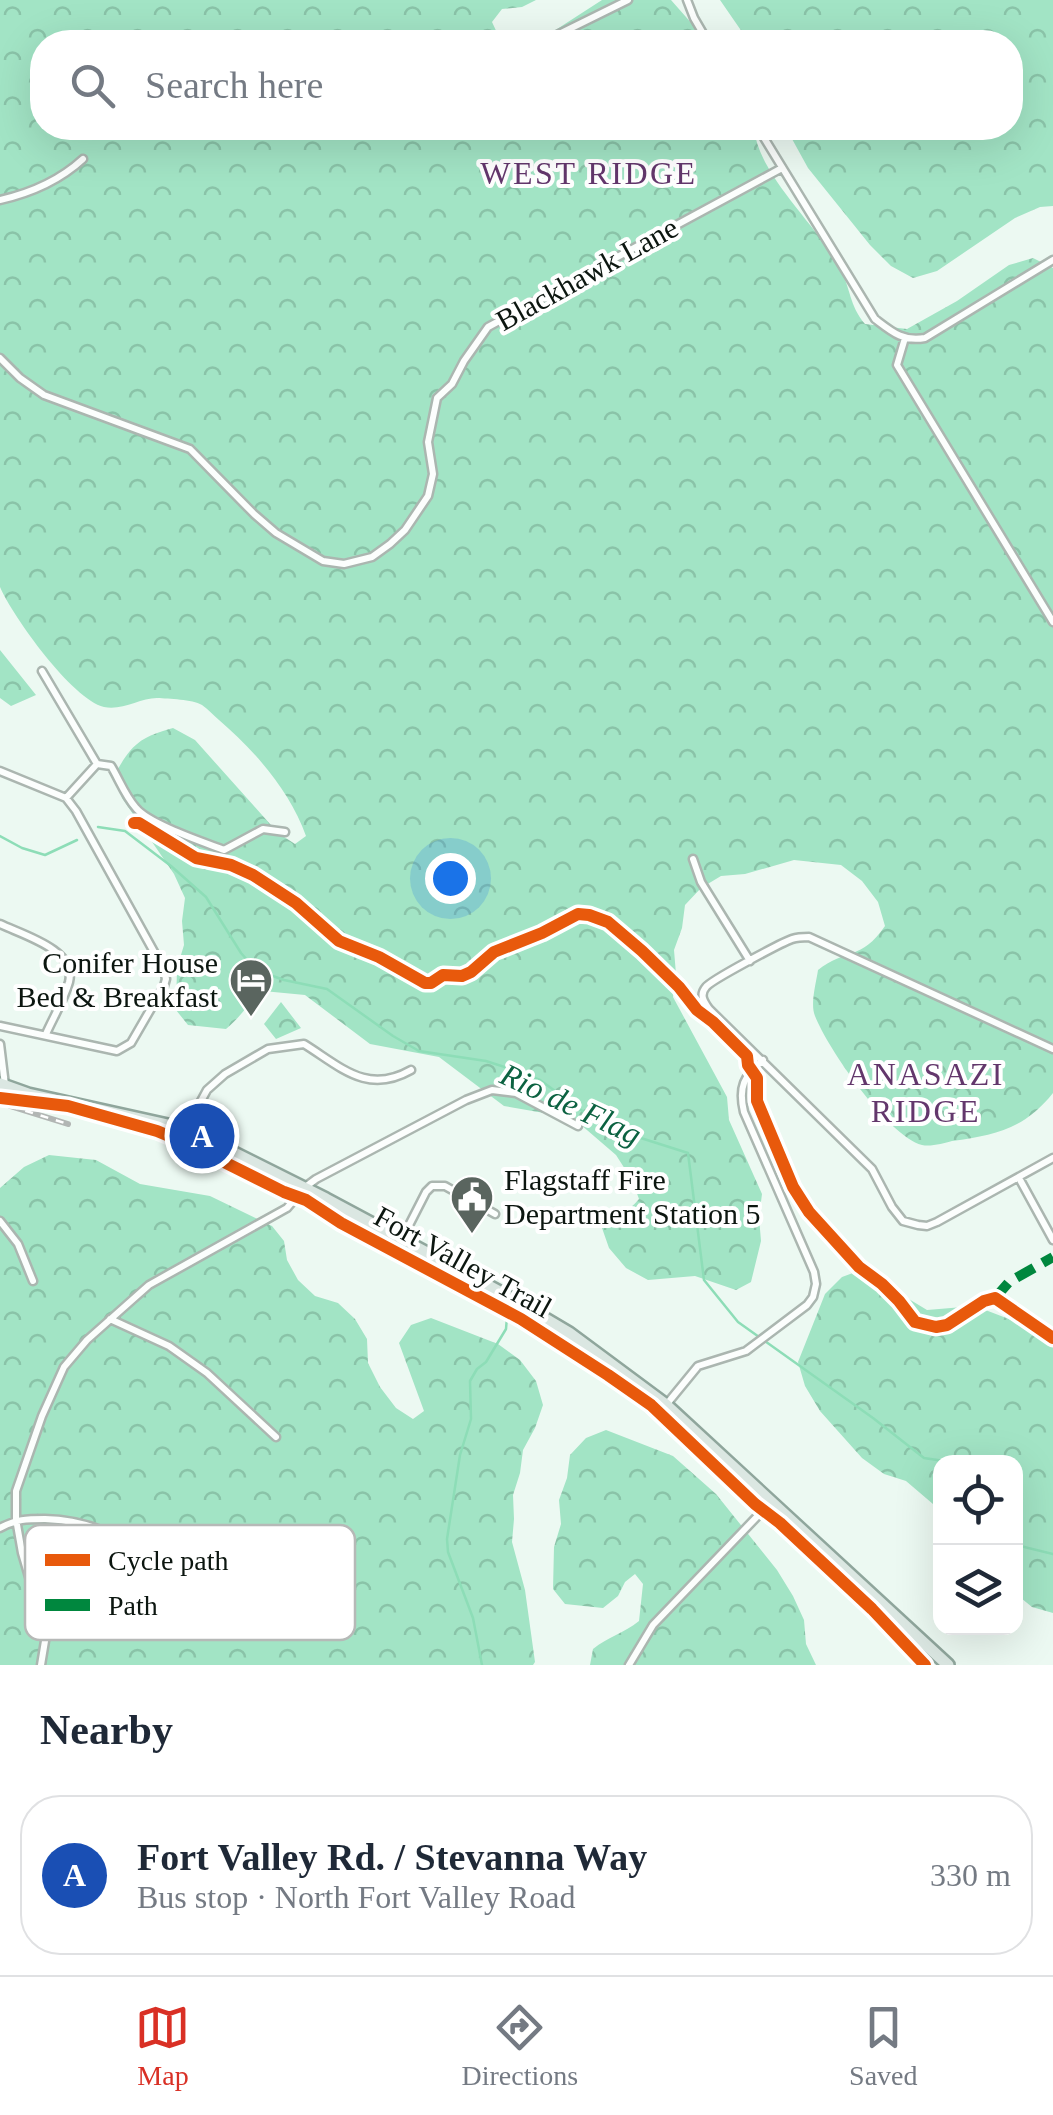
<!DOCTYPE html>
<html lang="en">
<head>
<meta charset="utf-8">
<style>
	body { margin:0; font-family:Georgia,serif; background:#f6f6f7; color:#1f2937 }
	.controls { position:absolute; right:30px; bottom:30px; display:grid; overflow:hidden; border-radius:20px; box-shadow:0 10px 40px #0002 }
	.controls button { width:90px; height:90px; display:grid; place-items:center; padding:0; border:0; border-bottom:2px solid #e0e1e3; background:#fff; color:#1f2937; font:50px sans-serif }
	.you { position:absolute; left:450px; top:878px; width:35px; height:35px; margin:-25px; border:8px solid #fff; border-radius:50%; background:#1a73e8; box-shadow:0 0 0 15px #1a73e833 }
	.badge { display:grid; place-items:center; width:65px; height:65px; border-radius:50%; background:#d93025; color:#fff; font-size:32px; font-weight:700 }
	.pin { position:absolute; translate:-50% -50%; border:5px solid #fff; box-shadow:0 2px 10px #0006 }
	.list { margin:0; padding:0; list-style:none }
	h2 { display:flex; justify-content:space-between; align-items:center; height:130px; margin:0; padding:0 40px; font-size:42px }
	h2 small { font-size:32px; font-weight:400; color:#747a83 }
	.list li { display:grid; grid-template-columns:65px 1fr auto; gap:30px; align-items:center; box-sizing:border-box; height:160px; margin:0 20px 20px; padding:0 20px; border:2px solid #e0e1e3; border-radius:40px }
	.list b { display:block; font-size:38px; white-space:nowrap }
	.list p { margin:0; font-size:32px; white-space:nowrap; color:#747a83 }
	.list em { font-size:32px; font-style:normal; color:#747a83 }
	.icon { flex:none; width:55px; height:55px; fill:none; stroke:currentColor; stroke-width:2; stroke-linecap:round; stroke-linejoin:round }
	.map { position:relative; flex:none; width:1053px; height:1665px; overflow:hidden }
	.search { position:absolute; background:#fff; box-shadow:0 10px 40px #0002; left:30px; right:30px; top:30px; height:110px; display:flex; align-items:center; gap:25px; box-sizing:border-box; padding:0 35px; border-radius:40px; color:#747a83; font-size:38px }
	.sheet { height:310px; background:#fff }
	nav { display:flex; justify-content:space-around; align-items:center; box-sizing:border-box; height:140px; border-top:2px solid #e0e1e3; background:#fff; font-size:28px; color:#747a83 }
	nav a { display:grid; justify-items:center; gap:5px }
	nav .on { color:#d93025 }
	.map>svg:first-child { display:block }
	.forest { fill:url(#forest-crowns) }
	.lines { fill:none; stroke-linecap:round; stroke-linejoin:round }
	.stream { stroke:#8dddb7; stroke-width:2.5 }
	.minor-casing { stroke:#abb6b0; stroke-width:11 }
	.primary-casing { stroke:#8fa69c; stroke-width:16 }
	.minor { stroke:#fcfefd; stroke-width:6 }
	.primary { stroke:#dbe7e2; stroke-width:11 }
	.rail-casing { stroke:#b2b6b4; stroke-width:6 }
	.rail { stroke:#fff; stroke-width:2.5; stroke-dasharray:8; stroke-linecap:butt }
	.quiet { stroke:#00873e; stroke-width:10; stroke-dasharray:20 10; stroke-linecap:butt }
	.cycleway-casing { stroke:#fff; stroke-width:19 }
	.cycleway { stroke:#e8590c; stroke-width:12 }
	.labels { text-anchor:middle; stroke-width:8; stroke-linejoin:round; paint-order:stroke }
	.street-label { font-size:30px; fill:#0c1610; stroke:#fff }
	.poi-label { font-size:30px; fill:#0c1610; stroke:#fff; text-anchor:end }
	.neighbourhood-label { font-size:32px; letter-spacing:2.5px; fill:#63376c; stroke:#fff }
	.water-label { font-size:32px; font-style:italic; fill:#0c6241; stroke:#fff }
	.key { fill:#fff; stroke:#b6b9b7; stroke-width:2.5 }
	.key-label { font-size:28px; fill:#0c1610 }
</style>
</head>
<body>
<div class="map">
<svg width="1053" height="1665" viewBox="0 0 1053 1665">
	<defs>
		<pattern id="forest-crowns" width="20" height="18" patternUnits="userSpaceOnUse" patternTransform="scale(2.5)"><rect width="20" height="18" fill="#a2e4c5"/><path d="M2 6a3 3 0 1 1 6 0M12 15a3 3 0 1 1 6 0" fill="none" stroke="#8ac3a8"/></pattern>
	</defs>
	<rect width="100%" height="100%" fill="#ecf9f2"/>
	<!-- forest -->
	<path class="forest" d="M0 0H536L522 7 502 9 492 22 499 37 508 42H42V128H754C758 175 818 226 840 268 851 289 849 305 865 324L907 329 957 301 1009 265 1033 258 1053 268V1093C1024 1129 996 1135 952 1141 944 1143 931 1147 922 1145 888 1136 828 1049 815 1016 810 1004 816 984 818 970 846 948 861 961 885 926L878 902 862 881 841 865 794 860 745 874 721 876 701 888 685 905 682 928 674 950 676 974 673 997 727 1097 729 1120 762 1194 759 1217 761 1241 751 1282 736 1290 695 1276 648 1280 626 1268 609 1248 602 1228C615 1213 626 1215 639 1199L632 1180 616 1155 573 1118 504 1106 439 1057 370 1044 305 995 263 991C248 1003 241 1017 226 1029L188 1025 176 1010 177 968 184 945 182 921 185 898 174 874 122 798 115 774C132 744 140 737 173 728L195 740 278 833 295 844 306 836C290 791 255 751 219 720 214 716 208 709 202 705 192 699 169 699 157 698 140 698 122 711 104 707 72 699 13 617 0 587Z
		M602 0H671L708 42H537Z
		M720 0H1053V206L1040 207 1015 218 937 271 913 278 891 266 870 245 808 168 786 128H1010V42H749Z
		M0 650 36 695 11 706 0 698Z
		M281 1002 301 1028 276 1039 264 1024Z
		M49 1155 96 1160 140 1184 210 1196 272 1226 284 1241 287 1260 298 1280 315 1296 338 1303 355 1319 367 1339 368 1363 380 1387 396 1408 413 1419 424 1411 399 1343 411 1325 431 1318 498 1344 520 1360 536 1381 543 1405 535 1428 523 1450 520 1473 513 1495 514 1519 512 1542 525 1590 535 1662 533 1665H0V1188L24 1167Z
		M861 1270 927 1310 975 1306 1043 1332 1053 1341V1613L1032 1607 1016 1594V1462H940V1510L906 1481 884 1474 862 1458 820 1411 805 1386 798 1362 825 1294 842 1277Z
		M606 1430 673 1456 716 1494 777 1570 793 1596 804 1620 806 1644 816 1665H590L593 1649C608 1637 624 1633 639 1621L643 1584 635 1574 625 1582 618 1596 603 1608 565 1604 553 1589 554 1547 561 1524 559 1500 567 1478 570 1455 586 1438Z"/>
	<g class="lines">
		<!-- stream -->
		<path class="stream" d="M98 827 125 831 171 866 206 897 241 953 256 970 284 980 327 989 393 1036 419 1051 486 1061 517 1071 540 1080 603 1126 688 1153 704 1280 738 1322 873 1418 924 1458 951 1462
			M0 836 22 848 45 855 77 840
			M1016 1545 1053 1554
			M482 1665 473 1618 448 1552 447 1539 460 1455 471 1419 470 1381 477 1369 486 1362 506 1329 508 1304"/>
		<!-- minor casing -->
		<g class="minor-casing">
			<path id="minor" d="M687 0 694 18 708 42
				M543 42 628 0
				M758 128 875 319C892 332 903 342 925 338L1053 260
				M0 200C31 193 59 181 83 159
				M905 338 897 365 1053 622
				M0 358 20 378 44 395 190 449 254 514 276 533 323 561 344 564 372 557 390 544 405 530 428 496 433 474 428 442 437 398 452 384 464 361 488 327 782 168
				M42 671 97 764
				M0 771 66 798 76 811 164 970 166 979 164 986 131 1043 117 1051 0 1026
				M66 798 97 764 111 766C119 779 125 796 136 808 149 824 203 842 224 850L263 829 285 832
				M693 859 701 882 750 961
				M0 924C23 935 77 950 69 982 64 1000 53 1018 46 1034
				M0 1044 5 1085
				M1053 1049 809 937C804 937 798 937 792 939 783 942 711 980 706 987 699 995 704 1002 709 1009L872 1169 892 1207 903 1221 918 1225 927 1226 937 1222 1053 1158
				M187 1127 207 1090 225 1074 268 1049 304 1044C341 1067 367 1095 411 1070
				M1019 1178 1053 1240
				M0 1221 18 1244 33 1281
				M402 1239 426 1192 432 1186H445L495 1214
				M110 1319 169 1346 207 1373 276 1437
				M666 1405 698 1366 746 1351 807 1305 813 1297 816 1284 814 1272 744 1112C738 1087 744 1076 763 1060
				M0 1528C16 1519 27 1519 45 1519 91 1520 124 1538 161 1565
				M41 1665 46 1635 22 1553 16 1519V1491L42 1416 64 1367 87 1340 149 1285 287 1208 304 1188 316 1179 466 1100 492 1090 516 1093 578 1126
				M629 1665 653 1625 771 1502"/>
		</g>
		<!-- primary casing -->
		<g class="primary-casing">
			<path id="primary" d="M0 1084 28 1094 186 1129 326 1199 498 1291 569 1333 666 1405 948 1665"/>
		</g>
		<!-- minor -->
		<use href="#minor" class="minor"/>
		<!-- primary -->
		<use href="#primary" class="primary"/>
		<!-- rail casing -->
		<g class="rail-casing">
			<path id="rail" d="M10 1106 68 1124"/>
		</g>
		<!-- rail -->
		<use href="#rail" class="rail"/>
		<!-- quiet -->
		<path class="quiet" d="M995 1298 1009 1282 1053 1257"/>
		<!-- cycleway casing -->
		<g class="cycleway-casing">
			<path id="cycleway" d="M134 823H139L196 858 231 865 253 875 296 903 339 941 379 957 425 983H431L443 975 462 976 471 972 494 952 542 933 578 914 589 915 608 922 642 951 679 987 697 1010 713 1022 747 1056 748 1065 757 1078V1101L793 1187 809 1212 859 1267 882 1284 899 1301 915 1322 936 1327 947 1325 984 1301 995 1298 1053 1338
				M0 1098 68 1106 157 1131 186 1143 284 1192 306 1200 341 1223 521 1319 608 1375 651 1405 755 1504 780 1523 872 1609 925 1665"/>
		</g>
		<!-- cycleway -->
		<use href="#cycleway" class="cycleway"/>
	</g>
	<!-- icons -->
	<defs>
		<g id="hotel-pin" transform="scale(2.25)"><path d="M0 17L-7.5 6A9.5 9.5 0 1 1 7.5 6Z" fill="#5a655f" stroke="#fff"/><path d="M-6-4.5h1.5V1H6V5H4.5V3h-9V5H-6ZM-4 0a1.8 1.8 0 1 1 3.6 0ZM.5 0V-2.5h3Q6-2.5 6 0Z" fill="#fff"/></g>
		<g id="civic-pin" transform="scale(2.25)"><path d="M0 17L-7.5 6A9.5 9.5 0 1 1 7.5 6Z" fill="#5a655f" stroke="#fff"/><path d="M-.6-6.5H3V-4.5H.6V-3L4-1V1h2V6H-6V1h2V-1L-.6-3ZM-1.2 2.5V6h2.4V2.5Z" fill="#fff"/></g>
	</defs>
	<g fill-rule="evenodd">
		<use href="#hotel-pin" x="251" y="980"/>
		<use href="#civic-pin" x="472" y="1197"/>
	</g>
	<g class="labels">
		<!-- street labels -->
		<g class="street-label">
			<text transform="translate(587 274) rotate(-29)" y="10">Blackhawk Lane</text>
			<text transform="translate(463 1262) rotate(29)" y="10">Fort Valley Trail</text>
		</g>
		<!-- poi labels -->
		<g class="poi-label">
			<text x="218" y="973">Conifer House<tspan x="218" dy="34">Bed &amp; Breakfast</tspan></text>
			<text x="504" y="1190" text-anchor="start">Flagstaff Fire<tspan x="504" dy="34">Department Station 5</tspan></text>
		</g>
		<!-- neighbourhood labels -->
		<g class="neighbourhood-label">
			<text x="589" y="184">WEST RIDGE</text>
			<text x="926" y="1085">ANASAZI<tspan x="926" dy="37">RIDGE</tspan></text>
		</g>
		<!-- water labels -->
		<g class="water-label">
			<text transform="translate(571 1104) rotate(25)" y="11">Rio de Flag</text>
		</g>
	</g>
	<!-- legend -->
	<rect x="25" y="1525" width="330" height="115" rx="15" class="key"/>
	<rect x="45" y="1554" width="45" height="12" fill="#e8590c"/>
	<rect x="45" y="1599" width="45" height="12" fill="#00873e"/>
	<g class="key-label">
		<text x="108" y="1570">Cycle path</text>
		<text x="108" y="1615">Path</text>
	</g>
</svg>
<div class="controls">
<button><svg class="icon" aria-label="locate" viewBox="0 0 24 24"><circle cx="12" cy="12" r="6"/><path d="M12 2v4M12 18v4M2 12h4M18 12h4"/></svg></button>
<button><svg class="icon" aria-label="layers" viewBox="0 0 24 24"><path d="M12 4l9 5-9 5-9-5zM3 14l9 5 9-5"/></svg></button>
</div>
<div class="you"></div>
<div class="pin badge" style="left:202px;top:1136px;background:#1a4fb4">A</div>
<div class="search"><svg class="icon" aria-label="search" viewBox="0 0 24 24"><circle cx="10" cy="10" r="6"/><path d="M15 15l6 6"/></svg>Search here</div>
</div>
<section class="sheet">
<h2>Nearby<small></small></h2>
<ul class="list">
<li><span class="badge" style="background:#1a4fb4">A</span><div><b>Fort Valley Rd. / Stevanna Way</b><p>Bus stop · North Fort Valley Road</p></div><em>330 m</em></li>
</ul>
</section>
<nav>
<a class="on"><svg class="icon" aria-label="map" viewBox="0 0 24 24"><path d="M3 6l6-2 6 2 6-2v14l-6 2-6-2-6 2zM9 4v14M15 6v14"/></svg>Map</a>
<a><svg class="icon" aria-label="directions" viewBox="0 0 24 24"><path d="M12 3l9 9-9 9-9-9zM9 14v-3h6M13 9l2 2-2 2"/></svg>Directions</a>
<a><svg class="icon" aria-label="saved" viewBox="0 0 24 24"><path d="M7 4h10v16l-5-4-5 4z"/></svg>Saved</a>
</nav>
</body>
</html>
